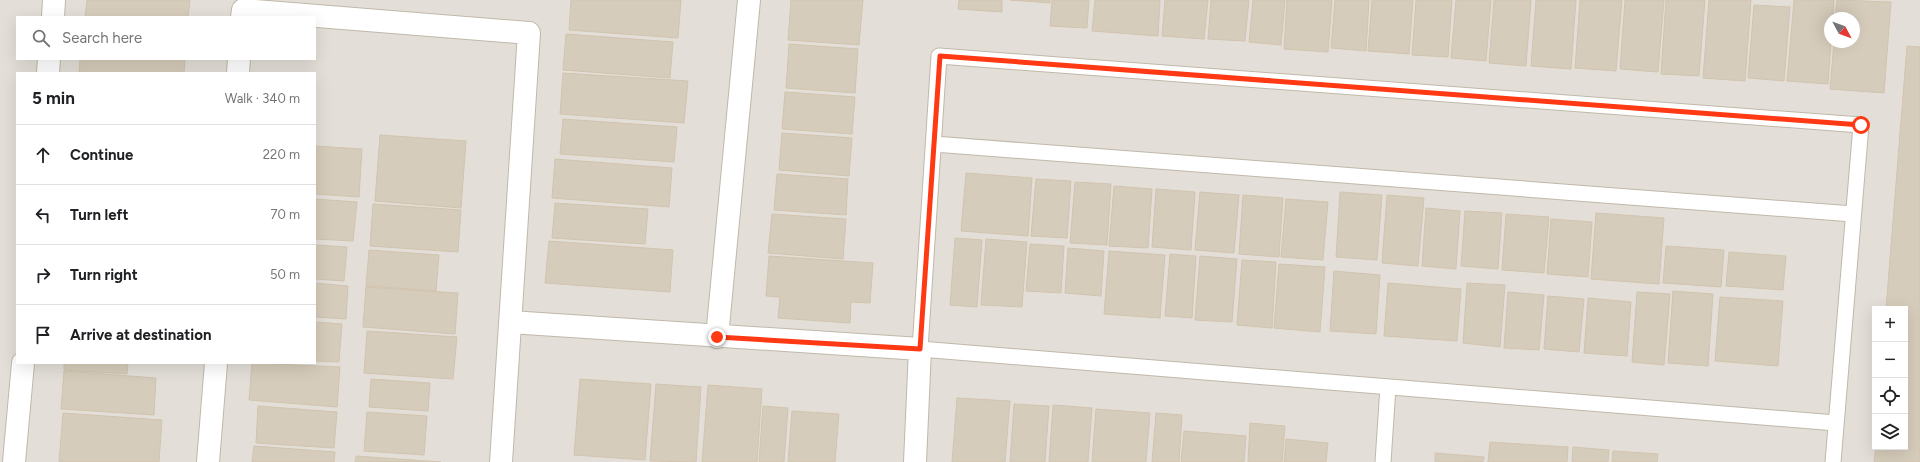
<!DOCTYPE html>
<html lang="en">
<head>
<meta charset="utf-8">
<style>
	body { margin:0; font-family:Figtree,sans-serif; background:#f2f2f2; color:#202124 }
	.controls { position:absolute; right:12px; bottom:12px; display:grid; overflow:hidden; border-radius:0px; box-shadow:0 4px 16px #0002 }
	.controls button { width:36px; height:36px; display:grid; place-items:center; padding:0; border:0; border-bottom:1px solid #e0e0e0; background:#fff; color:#202124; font:20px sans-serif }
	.compass { position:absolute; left:1824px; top:12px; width:36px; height:36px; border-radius:50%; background:#fff; box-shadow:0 4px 16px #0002; rotate:131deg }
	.stop { position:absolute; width:12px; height:12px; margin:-9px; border:3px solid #ff3913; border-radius:50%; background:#fff }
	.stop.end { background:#ff3913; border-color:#fff; box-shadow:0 1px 4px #0008 }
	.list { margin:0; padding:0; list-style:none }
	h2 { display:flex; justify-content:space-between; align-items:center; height:52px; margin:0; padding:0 16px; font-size:17px }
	h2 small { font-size:13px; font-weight:400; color:#757577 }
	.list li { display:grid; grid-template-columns:26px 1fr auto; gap:12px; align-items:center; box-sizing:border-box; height:60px; padding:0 16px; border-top:1px solid #e0e0e0 }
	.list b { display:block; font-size:15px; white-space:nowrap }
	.list em { font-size:13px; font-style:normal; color:#757577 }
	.icon { flex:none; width:22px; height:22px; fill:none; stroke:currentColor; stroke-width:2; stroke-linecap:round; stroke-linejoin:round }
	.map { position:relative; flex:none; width:1920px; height:462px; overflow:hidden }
	.search { position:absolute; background:#fff; box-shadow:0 4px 16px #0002; left:16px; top:16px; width:300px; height:44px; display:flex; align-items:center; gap:10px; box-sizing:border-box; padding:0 14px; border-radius:0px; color:#757577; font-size:15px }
	.panel { position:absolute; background:#fff; box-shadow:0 4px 16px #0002; left:16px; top:72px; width:300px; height:292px; border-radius:0px }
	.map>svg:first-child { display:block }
	.industrial { fill:#e3dfd8; fill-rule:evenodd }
	.building { fill:#d6ccbb; stroke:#d2c4ae }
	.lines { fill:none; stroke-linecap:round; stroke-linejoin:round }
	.lane-casing { stroke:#c0b8a9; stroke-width:17 }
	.street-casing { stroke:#c0b8a9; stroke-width:24 }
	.lane { stroke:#fff; stroke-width:15 }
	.street { stroke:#fff; stroke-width:22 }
	.route { stroke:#ff3913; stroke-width:5 }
</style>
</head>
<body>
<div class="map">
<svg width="1920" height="462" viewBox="0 0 1920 462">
	<rect width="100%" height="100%" fill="#f4f0e7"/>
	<!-- industrial -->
	<path class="industrial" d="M0 0H1920V462H0ZM17 17H315V59H17ZM1830 18H1854V42H1830ZM17 73H315V363H17ZM1875 309H1905V447H1875Z"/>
	<!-- building -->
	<path class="building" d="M87 0H190L188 17H85Z
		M571 0H681L678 38 569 30Z
		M791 0H863L859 45 788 40Z
		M959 0H1002V12L958 9Z
		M1010 0H1050V3Z
		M1052 0H1089L1087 28 1050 26Z
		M1095 0H1160L1158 36 1092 31Z
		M1165 0H1208L1204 39 1162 36Z
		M1211 0H1249L1245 41 1208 39Z
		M1253 0H1285L1281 45 1249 42Z
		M1287 0H1332L1328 52 1284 49Z
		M1335 0H1369L1366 51 1331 48Z
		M1372 0H1413L1409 54 1368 51Z
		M1416 0H1452L1448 57 1412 55Z
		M1456 0H1491L1486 61 1451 58Z
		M1494 0H1531L1526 66 1489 63Z
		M1536 0H1576L1571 69 1531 66Z
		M1580 0H1622L1616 71 1575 68Z
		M1625 0H1664L1658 72 1620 69Z
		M1666 0H1705L1699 76 1661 74Z
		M1709 0H1751L1745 81 1703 78Z
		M1794 0H1834L1833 18H1830L1831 42 1828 84 1787 81Z
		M1837 0 1891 2 1884 93 1830 89 1834 42H1854V18H1835Z
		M1754 5 1790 7 1784 81 1748 78Z
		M566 34 673 42 670 78 563 70Z
		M789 44 858 49 855 93 786 88Z
		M1907 46 1920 47V462H1874L1876 447H1905V309H1886Z
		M80 59H185L184 73H79Z
		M563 73 688 81 684 123 560 114Z
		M785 92 855 97 852 134 782 129Z
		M563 119 677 127 674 162 560 154Z
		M782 133 852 138 849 176 779 170Z
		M380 135 466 141 461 208 375 201Z
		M315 146 362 149 359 197 315 194Z
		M555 159 672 168 669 207 552 198Z
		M966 173 1032 178 1028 236 961 231Z
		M777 174 848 179 846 215 774 210Z
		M1036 179 1071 181 1067 238 1031 236Z
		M1075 182 1111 184 1107 245 1070 243Z
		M1114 186 1152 189 1148 248 1109 246Z
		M1156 189 1195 192 1191 250 1152 247Z
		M1200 192 1239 195 1234 253 1195 250Z
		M1340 192 1382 195 1377 260 1336 257Z
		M1243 195 1283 198 1279 257 1239 254Z
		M1387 195 1424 198 1418 266 1382 263Z
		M315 199 357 202 353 241 315 239Z
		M1286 199 1328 202 1323 260 1281 257Z
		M555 203 648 209 645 244 552 238Z
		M373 204 461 210 458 252 370 246Z
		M1426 208 1460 211 1456 269 1422 266Z
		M1465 211 1502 213 1498 269 1461 266Z
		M1596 213 1664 218 1659 284 1591 279Z
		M772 214 846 219 843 259 768 253Z
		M1506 214 1549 217 1544 273 1502 270Z
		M1551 219 1592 222 1588 277 1547 274Z
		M955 238 982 240 977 307 950 305Z
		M986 239 1027 242 1022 307 981 305Z
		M549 241 673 250 670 292 545 283Z
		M1030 244 1064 246 1061 293 1026 291Z
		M315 245 347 247 344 281 315 279Z
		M1666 246 1724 250 1721 287 1663 283Z
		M1068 248 1104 251 1101 296 1065 293Z
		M369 250 439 255 436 291 366 286Z
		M1109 251 1165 255 1160 318 1104 314Z
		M1729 252 1786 256 1783 290 1726 286Z
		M1170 254 1196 256 1192 318 1165 316Z
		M769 256 873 263 870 303 851 302 850 323 778 318 780 297 766 296Z
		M1200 256 1237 259 1232 322 1195 320Z
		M1242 260 1276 262 1272 328 1237 325Z
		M1279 264 1325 267 1320 332 1274 328Z
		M1334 271 1380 275 1376 334 1330 331Z
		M315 283 348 286 346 319 315 317Z
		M1388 283 1461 289 1457 341 1384 336Z
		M1467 283 1505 285 1500 347 1463 343Z
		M366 287 458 293 455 334 363 327Z
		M1673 291 1713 294 1708 366 1668 363Z
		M1508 292 1544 295 1539 350 1504 348Z
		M1637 292 1670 294 1664 365 1632 362Z
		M1548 296 1584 299 1579 352 1544 349Z
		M1720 297 1783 301 1778 366 1715 361Z
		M1588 298 1631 302 1627 356 1584 353Z
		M315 322 342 324 339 362 315 361Z
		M367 331 457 337 453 379 364 373Z
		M64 363H128L127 374 64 370Z
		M252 363 340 367 337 407 249 400Z
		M64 371 156 378 154 415 61 409Z
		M371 379 430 383 428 411 369 407Z
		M580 379 651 384 645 460 574 455Z
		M656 384 701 387 696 462 650 461Z
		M708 385 762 389 757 462H702Z
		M957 398 1010 401 1005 462H952Z
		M1014 404 1049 406 1045 462H1010Z
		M1053 405 1092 408 1088 462H1049Z
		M258 406 337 412 334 448 256 443Z
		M763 406 788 408 784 462H759Z
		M1096 409 1150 413 1146 462H1092Z
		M792 411 839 414 835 462H788Z
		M367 412 427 416 424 455 364 451Z
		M63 413 162 420 159 462H59Z
		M1156 413 1182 415 1179 462H1152Z
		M1250 423 1285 426 1282 462H1248Z
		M1184 431 1246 436 1244 462H1181Z
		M1286 439 1328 443 1326 462H1284Z
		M1490 442 1568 447 1567 462H1488Z
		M254 446 335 452 334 462H252Z
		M1573 447 1609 450 1608 462H1572Z
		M1613 451 1658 454 1657 462H1612Z
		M1435 453 1484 457 1483 462H1435Z
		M356 456 441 462H355Z"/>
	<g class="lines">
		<!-- lane casing -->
		<g class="lane-casing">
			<path id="lane" d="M934 144 1853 214
				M1383 462 1388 387
				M1833 462 1861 125 939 56 920 349 1836 423"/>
		</g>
		<!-- street casing -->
		<g class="street-casing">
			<path id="street" d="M53 17 54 0
				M242 17 243 10 529 33 501 462
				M48 73 49 59
				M238 73 239 59
				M510 322 920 349 915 462
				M717 337 749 0
				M14 462 23 363
				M208 462 216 363"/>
		</g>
		<!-- lane -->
		<use href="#lane" class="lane"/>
		<!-- street -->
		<use href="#street" class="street"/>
	</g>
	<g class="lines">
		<!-- route -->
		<path class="route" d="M717 337 920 349 940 56 1861 125"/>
	</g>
</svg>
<div class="controls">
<button>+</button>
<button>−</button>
<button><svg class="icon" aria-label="locate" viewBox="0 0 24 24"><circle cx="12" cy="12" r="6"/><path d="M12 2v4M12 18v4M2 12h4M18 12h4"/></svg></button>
<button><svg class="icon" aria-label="layers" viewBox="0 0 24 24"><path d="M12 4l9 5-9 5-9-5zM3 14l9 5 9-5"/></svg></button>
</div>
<svg class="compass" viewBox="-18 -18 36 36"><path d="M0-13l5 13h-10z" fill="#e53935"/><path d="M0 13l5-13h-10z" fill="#757577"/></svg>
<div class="stop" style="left:1861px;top:125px"></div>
<div class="stop end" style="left:717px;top:337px"></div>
<div class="search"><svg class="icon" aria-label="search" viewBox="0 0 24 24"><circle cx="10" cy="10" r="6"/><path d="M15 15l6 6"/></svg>Search here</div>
<section class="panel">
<h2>5 min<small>Walk · 340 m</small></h2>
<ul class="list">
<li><svg class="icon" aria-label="ahead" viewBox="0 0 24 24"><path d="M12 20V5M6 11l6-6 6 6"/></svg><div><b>Continue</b></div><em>220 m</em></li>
<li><svg class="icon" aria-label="left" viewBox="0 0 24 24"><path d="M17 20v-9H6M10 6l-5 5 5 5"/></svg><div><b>Turn left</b></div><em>70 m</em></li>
<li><svg class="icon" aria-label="right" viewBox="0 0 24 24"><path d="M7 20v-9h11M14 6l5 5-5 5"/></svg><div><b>Turn right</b></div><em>50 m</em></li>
<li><svg class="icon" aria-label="arrive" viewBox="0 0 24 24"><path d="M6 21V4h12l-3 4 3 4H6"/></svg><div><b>Arrive at destination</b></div></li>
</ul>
</section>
</div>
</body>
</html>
